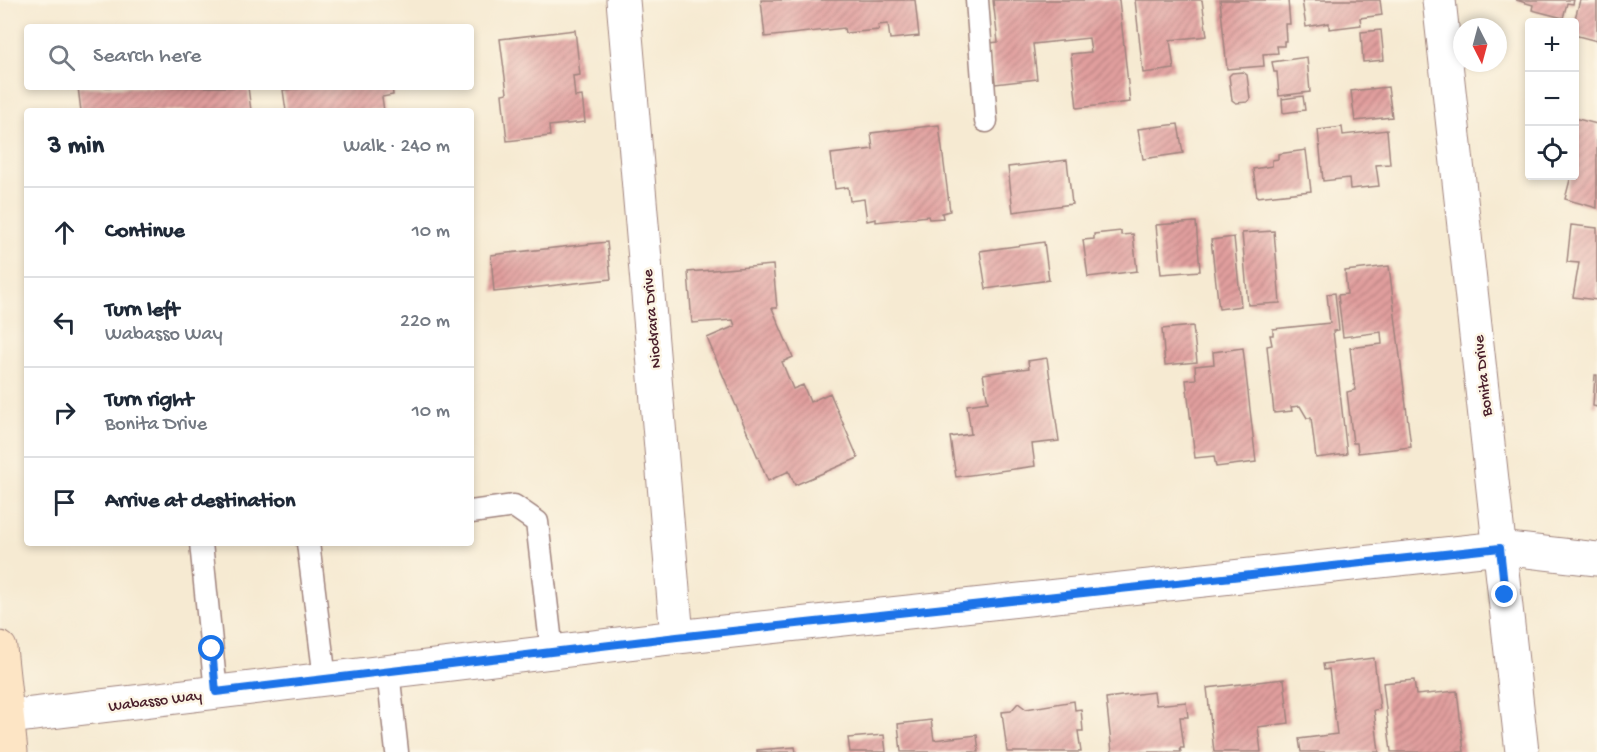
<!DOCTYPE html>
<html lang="en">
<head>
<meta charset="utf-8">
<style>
	body { margin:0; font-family:"Gochi Hand",sans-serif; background:#f6f6f7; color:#1f2937 }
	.controls { position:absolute; right:18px; top:18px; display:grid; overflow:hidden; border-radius:6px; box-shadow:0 3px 9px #0003 }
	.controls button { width:54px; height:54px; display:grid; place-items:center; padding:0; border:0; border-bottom:2px solid #e0e1e3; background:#fff; color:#1f2937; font:30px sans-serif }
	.compass { position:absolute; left:1453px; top:18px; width:54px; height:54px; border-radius:50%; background:#fff; box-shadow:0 3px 9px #0003; rotate:174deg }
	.stop { position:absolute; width:18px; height:18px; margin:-14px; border:4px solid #1a73e8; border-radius:50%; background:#fff }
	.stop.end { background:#1a73e8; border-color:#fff; box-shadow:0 2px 6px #0008 }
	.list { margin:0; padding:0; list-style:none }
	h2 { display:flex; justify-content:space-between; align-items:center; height:78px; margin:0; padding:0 24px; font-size:26px }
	h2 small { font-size:20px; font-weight:400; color:#747a83 }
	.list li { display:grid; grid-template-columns:39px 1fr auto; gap:18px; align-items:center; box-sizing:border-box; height:90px; padding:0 24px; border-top:2px solid #e0e1e3 }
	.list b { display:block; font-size:22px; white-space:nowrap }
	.list p { margin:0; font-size:20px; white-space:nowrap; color:#747a83 }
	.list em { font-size:20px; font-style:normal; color:#747a83 }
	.icon { flex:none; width:33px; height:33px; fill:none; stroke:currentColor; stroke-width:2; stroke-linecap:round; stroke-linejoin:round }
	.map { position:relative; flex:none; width:1597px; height:752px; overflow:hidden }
	.search { position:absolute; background:#fff; box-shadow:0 3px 9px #0003; left:24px; top:24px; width:450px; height:66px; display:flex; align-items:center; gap:15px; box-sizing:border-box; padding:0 21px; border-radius:6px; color:#747a83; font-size:22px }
	.panel { position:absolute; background:#fff; box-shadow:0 3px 9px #0003; left:24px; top:108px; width:450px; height:438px; border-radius:6px }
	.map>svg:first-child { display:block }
	.building { fill:url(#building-hatch) }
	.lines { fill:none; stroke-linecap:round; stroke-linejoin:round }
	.service-casing { stroke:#a0847e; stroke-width:25 }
	.minor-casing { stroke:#a0847e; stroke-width:35 }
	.secondary-casing { stroke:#a0847e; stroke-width:35 }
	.service { stroke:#fff; stroke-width:22 }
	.minor { stroke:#fff; stroke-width:33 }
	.secondary { stroke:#fde5c5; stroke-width:33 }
	.route { stroke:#1a73e8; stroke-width:8 }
	.labels { text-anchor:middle; stroke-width:5; stroke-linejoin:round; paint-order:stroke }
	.street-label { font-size:16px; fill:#4a1f2b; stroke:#fcf5e5 }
</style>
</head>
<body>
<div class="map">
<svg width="1597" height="752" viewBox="0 0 1597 752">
	<defs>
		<pattern id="building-hatch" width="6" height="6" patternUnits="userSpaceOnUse" patternTransform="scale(1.5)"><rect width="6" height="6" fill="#e19f9e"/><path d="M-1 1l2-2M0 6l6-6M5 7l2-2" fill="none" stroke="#b88181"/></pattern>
	</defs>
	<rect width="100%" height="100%" fill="#fcf5e5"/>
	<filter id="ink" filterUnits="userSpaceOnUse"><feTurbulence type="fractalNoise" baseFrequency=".0167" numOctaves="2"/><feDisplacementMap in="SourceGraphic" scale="12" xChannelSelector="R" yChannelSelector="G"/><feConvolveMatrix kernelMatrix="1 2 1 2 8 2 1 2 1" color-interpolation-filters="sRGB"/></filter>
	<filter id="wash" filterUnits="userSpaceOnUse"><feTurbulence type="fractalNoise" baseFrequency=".008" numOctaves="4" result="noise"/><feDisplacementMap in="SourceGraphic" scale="24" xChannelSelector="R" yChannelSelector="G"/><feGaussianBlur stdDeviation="1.35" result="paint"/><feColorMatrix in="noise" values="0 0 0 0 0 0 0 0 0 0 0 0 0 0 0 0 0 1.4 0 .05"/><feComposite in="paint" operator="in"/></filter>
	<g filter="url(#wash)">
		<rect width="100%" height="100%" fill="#f6ead2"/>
		<g id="blocks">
			<!-- building -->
			<path class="building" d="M761 0H915L919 36 890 39 888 24 878 25 879 30 845 33 844 28 765 37Z
				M993 0H1119L1130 102 1077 108 1071 54 1091 52 1089 38 1033 44 1037 79 995 84 990 43 998 42Z
				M1135 0H1202L1207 36 1170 40 1174 69 1143 73Z
				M1220 0H1288L1290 24H1285L1286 41H1284V46H1277L1278 53 1263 54 1264 66 1227 69Z
				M1302 0H1380L1382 15 1360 18 1361 25 1329 29V23L1306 27Z
				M1516 0H1574L1573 4 1567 3 1563 18 1532 10 1533 5Z
				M1580 0H1597V41L1574 35V22Z
				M575 30 580 75 573 76 575 97 582 96 585 122 549 126 550 136 507 141 502 94 507 93 500 39Z
				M1381 30 1384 60 1363 62 1361 32Z
				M1307 57 1310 92 1279 96 1277 72H1274L1272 62Z
				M1243 72 1247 75 1250 99 1247 102 1236 103 1232 100 1229 76 1232 73Z
				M78 87H248L251 111H81Z
				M314 87H392L393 95 382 97 384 111H286L283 90Z
				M1388 87 1392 117 1355 121 1351 91Z
				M1303 96 1305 110 1283 113 1282 99Z
				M1574 118 1597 124V208L1565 199 1571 176H1574Z
				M1178 124 1183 153 1143 159 1138 129Z
				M939 125 950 211 942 213 943 218 929 219 928 216 876 222V219L867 221 864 199 850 201 848 187 835 189 831 154 873 149 871 133Z
				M1342 127 1343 135 1387 130 1390 164 1376 165 1379 186 1350 189 1349 178 1323 181 1318 130Z
				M1306 150 1311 191 1257 197 1253 169 1272 166V160L1278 159V154Z
				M1067 160 1072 204 1013 212 1008 167Z
				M1196 222 1200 271 1161 274 1156 225Z
				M1571 225 1597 228V300L1573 297 1579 263 1567 262Z
				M1121 231V235L1133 234 1137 271 1088 277 1083 240 1094 239V234Z
				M1274 231 1280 303 1248 305 1242 233Z
				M1234 237 1241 306 1219 309 1211 240Z
				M607 242 611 279 494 292 491 255Z
				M1044 242 1049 280 986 289 980 251Z
				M773 265 777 308H772L793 357 782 362 793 389 803 385 810 402 830 393 858 458 795 485 789 471 768 481 707 338 735 326 733 320 692 323 688 272Z
				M1389 266 1411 447 1358 453 1357 443H1353L1347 392 1355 390 1350 348 1382 344 1381 332 1343 337 1338 295 1347 294 1345 271Z
				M1335 293 1339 330 1333 331 1347 454 1316 458 1311 418H1307L1300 406 1291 407 1292 411 1274 413 1267 346 1272 345 1270 335H1273V329L1330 323 1327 294Z
				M1193 326 1197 362 1165 365 1162 329Z
				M1243 348 1256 462 1216 467 1214 456 1195 458 1186 380 1196 379 1195 366 1214 364 1213 352Z
				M1047 358 1059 441 1032 444 1035 466 956 477 950 437 971 434 967 405 988 402 983 374 1029 368 1028 361Z
				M1595 375H1597V407L1593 406Z
				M1374 658 1380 709 1374 710 1379 752H1301L1299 739 1337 734 1329 669 1324 670 1323 664Z
				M1284 679 1289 723 1258 727 1261 752H1214L1207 688Z
				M1414 680 1416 695 1457 691 1464 752H1391L1383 683Z
				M1154 692 1156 705 1186 702 1188 717H1180L1184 748H1180L1181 752H1112L1106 698Z
				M1074 701 1075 710 1081 709 1083 731H1078L1081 752H1007L1002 712 1011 711 1018 703 1026 709Z
				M931 720 934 740 977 735 979 752H901L898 724Z
				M884 735 886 752H850L848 738Z
				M795 747 796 752H757V750Z"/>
		</g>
	</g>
	<g filter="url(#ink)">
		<use href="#blocks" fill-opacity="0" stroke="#a0847e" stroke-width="1.5"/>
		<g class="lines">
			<!-- service casing -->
			<g class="service-casing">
				<path id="service" d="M977 0 986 121
					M471 512 514 506 537 522 552 652
					M201 543 216 692
					M308 543 325 679
					M388 671 397 752"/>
			</g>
			<!-- minor casing -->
			<g class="minor-casing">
				<path id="minor" d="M623 0 677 637
					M1439 0 1522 752
					M0 718 677 637 1500 548 1597 559"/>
			</g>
			<!-- secondary casing -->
			<g class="secondary-casing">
				<path id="secondary" d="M0 648 11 752"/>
			</g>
			<!-- service -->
			<use href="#service" class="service"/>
			<!-- minor -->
			<use href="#minor" class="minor"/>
			<!-- secondary -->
			<use href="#secondary" class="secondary"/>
		</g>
	</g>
	<g class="lines" filter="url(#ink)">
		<!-- route -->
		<path class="route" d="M212 649 216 692 677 637 1500 548 1505 595"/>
	</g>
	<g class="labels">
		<!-- street labels -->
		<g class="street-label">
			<text transform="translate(650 319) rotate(-95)" y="6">Niodrara Drive</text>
			<text transform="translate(1481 376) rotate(-96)" y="6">Bonita Drive</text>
			<text transform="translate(155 699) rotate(-7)" y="6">Wabasso Way</text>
		</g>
	</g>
</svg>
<div class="controls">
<button>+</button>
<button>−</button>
<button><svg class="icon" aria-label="locate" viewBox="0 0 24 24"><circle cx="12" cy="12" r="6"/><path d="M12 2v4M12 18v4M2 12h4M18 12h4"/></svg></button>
</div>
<svg class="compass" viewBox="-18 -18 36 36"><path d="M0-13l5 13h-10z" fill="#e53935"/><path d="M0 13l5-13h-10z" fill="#747a83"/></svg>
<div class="stop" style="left:212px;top:649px"></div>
<div class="stop end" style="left:1505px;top:595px"></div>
<div class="search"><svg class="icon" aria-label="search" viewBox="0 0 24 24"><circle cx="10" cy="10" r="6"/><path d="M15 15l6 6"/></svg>Search here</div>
<section class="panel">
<h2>3 min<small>Walk · 240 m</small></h2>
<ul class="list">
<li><svg class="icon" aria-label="ahead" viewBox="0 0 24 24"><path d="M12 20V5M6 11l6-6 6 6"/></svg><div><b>Continue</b></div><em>10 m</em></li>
<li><svg class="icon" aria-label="left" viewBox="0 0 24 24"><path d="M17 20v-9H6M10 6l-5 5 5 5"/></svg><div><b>Turn left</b><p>Wabasso Way</p></div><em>220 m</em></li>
<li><svg class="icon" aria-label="right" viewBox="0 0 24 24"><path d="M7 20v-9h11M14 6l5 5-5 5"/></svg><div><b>Turn right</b><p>Bonita Drive</p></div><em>10 m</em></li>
<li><svg class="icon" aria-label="arrive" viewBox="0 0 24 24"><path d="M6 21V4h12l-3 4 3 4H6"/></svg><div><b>Arrive at destination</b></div></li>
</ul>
</section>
</div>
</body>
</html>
